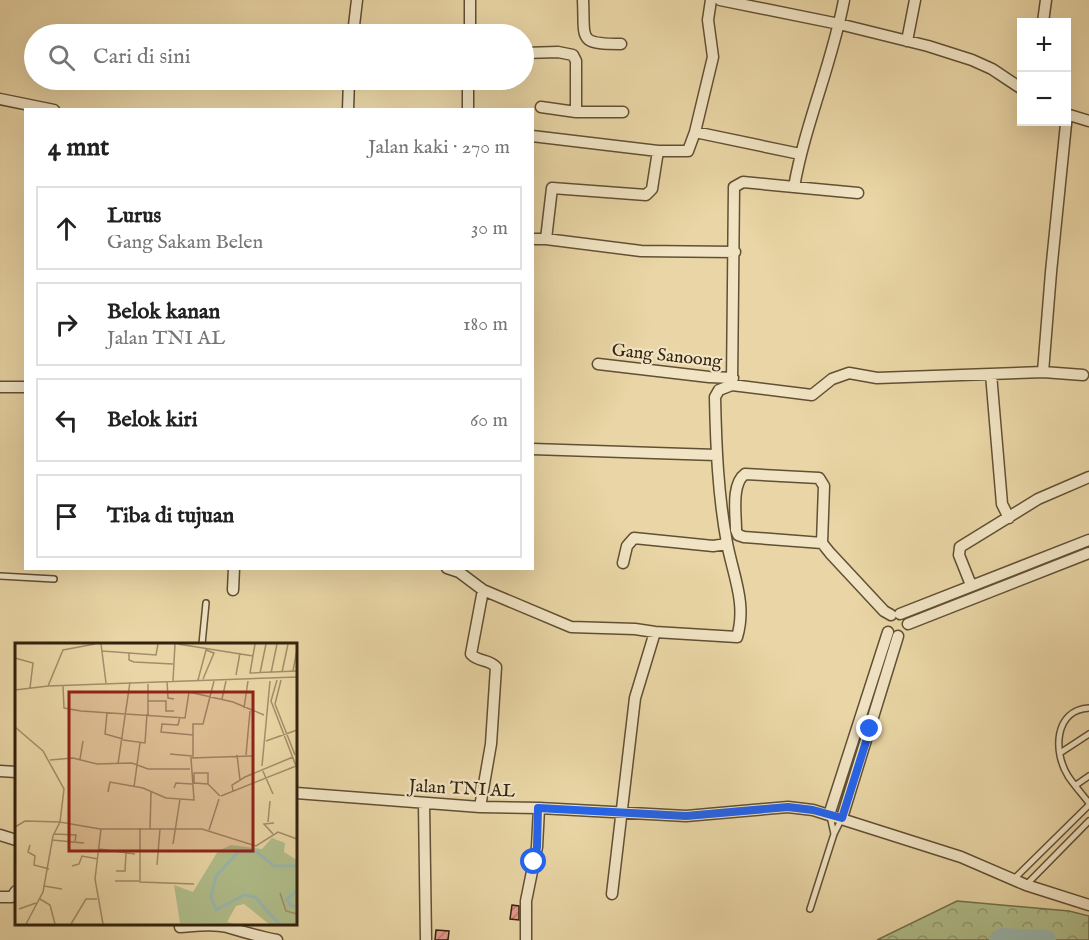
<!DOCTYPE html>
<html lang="id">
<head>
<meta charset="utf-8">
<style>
	body { margin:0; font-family:"IM FELL English",serif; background:#f6f6f6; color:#222 }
	.controls { position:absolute; right:18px; top:18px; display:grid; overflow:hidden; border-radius:0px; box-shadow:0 6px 24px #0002 }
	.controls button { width:54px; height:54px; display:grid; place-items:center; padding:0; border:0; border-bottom:2px solid #e0e0e0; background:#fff; color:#222; font:30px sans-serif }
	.stop { position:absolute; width:18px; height:18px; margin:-14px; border:4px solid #2563eb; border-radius:50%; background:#fff }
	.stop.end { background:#2563eb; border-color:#fff; box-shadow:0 2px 6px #0008 }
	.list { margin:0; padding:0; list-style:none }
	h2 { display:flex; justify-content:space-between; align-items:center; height:78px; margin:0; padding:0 24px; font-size:26px }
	h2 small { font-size:20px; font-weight:400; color:#767676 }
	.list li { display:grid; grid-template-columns:39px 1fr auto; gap:18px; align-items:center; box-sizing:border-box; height:84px; margin:0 12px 12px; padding:0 12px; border:2px solid #e0e0e0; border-radius:0px }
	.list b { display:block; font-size:22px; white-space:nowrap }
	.list p { margin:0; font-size:20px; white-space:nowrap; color:#767676 }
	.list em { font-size:20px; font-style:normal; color:#767676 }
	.icon { flex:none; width:33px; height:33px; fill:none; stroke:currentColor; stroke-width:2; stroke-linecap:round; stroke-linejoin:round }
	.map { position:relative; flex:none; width:1089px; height:940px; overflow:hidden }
	.search { position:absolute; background:#fff; box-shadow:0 6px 24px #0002; left:24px; top:24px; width:510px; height:66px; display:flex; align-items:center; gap:15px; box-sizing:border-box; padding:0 21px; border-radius:33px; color:#767676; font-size:22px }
	.panel { position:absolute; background:#fff; box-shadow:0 6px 24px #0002; left:24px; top:108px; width:510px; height:462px; border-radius:0px }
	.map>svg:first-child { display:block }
	.forest { fill:url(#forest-crowns); stroke:#72704c; stroke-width:1.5 }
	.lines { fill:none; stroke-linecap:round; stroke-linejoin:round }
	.river { stroke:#99b7af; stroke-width:20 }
	.building { fill:url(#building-hatch); stroke:#33230e; stroke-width:1.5 }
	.lane-casing { stroke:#605034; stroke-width:8 }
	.street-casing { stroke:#605034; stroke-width:13 }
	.lane { stroke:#f1e4c4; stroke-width:5 }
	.street { stroke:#f1e4c4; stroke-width:10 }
	.route { stroke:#2563eb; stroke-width:8 }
	.labels { text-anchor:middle; stroke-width:4.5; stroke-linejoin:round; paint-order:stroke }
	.street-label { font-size:18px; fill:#33230e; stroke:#f1e4c4 }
	.inset-river { fill:none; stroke:#99b7af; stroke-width:3 }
	.inset-road { fill:none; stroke:#a08e69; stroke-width:1.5 }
	.view { fill:#8f2418; fill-opacity:0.15; stroke:#8f2418; stroke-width:3 }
	.inset-edge { fill:none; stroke:#33230e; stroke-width:3 }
</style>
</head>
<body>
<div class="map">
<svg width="1089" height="940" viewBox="0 0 1089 940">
	<defs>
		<pattern id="forest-crowns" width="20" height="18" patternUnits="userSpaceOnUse" patternTransform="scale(1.5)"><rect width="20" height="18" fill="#b0be8b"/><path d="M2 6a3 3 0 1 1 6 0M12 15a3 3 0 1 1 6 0" fill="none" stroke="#909a70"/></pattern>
		<pattern id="building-hatch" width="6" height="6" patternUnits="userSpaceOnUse" patternTransform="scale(1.5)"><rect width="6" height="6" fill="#e59b8d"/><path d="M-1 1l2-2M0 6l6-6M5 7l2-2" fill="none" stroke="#ba7e72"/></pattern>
	</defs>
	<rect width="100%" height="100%" fill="#e9d5a5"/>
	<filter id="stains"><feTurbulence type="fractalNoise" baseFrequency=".00333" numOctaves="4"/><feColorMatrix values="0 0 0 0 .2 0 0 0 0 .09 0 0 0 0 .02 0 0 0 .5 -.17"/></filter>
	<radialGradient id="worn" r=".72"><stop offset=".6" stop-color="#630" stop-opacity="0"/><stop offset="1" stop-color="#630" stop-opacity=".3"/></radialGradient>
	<!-- forest -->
	<path class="forest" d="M957 901 1069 911 1089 916V940H877Z"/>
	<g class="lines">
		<!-- river -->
		<path class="river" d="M999 940 1002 938 1046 940"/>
	</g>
	<!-- building -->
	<path class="building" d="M512 905 519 906V920L510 919Z
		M436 930 449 931 448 940H435Z"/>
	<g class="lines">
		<!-- lane casing -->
		<g class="lane-casing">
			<path id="lane" d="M0 576 54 579
				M202 644 206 603
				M1089 708C1054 710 1053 752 1068 776 1074 785 1082 794 1089 803
				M1060 753 1089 734
				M1076 785 1089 776
				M830 816 834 834
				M1014 879 1089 805
				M1026 885 1089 821
				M810 909 834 834 841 820"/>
		</g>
		<!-- street casing -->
		<g class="street-casing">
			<path id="street" d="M470 0V34
				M583 0C585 40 577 44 621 44
				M720 0 839 24 928 46 972 60 992 69 1022 89
				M1043 22 1046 0
				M353 34 357 0
				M907 41 915 0
				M524 53 558 52 573 55 576 61V112H623
				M468 80V110
				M0 99 54 110
				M541 107 576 112
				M348 110 349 80
				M1066 114 1089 121
				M695 132 800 154
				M532 136 658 151H688L695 132 713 57 708 20 711 0
				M658 151 652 189 646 195 552 188 546 239 641 251 735 252
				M794 187 858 193
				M532 239H546
				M598 364 709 377 733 378
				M1043 372 1051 272 1067 114
				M991 374 1002 504 1009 518
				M732 385 734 187 743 182 794 187C805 124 832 64 844 0
				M0 387H26
				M532 449 716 455
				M822 543 744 537 738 535 736 530C736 514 731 484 745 474L819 478 824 486 822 543 830 553 884 611 891 615
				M623 563 627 546 634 538 713 546 727 544
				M447 568 459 572 483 590 571 627 635 629 655 632 737 637C747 604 733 575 727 543 718 495 716 446 715 397L719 390 732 385 812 395 832 379 849 373 877 378 1043 372 1083 375
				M971 585 959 555 960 547 1038 499 1089 477
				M233 590 234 568
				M900 614 1089 540
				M908 624 1089 553
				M0 771 16 772
				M296 793 480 807 539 808 686 816 788 807 813 810 961 857 1026 885 1089 905
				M424 803 426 940
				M480 807 491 744 496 667C489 659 478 662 471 654L483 590
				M829 815 888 632
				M842 818 898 636
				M0 835 16 840
				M612 894 635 698 655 632
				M0 897H12L16 891
				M180 927C195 926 212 923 227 927 244 932 260 937 277 940
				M526 940V901L537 847 539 808"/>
		</g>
		<!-- lane -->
		<use href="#lane" class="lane"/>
		<!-- street -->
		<use href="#street" class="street"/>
	</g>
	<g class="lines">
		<!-- route -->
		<path class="route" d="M534 862 537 847 538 808 686 816 788 807 813 810 842 818 870 729"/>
	</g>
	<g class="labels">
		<!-- street labels -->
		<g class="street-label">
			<text transform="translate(667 355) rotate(6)" y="6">Gang Sanoong</text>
			<text transform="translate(462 788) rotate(3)" y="6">Jalan TNI AL</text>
		</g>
	</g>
	<!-- overview -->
	<g transform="translate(15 643)">
		<rect width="282" height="282" fill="#e9d5a5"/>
		<path d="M257 195 270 200 269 209 282 217V281H254L229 261 221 263 212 279 220 281 165 280 159 242 178 249 203 208 216 202 247 206Z" fill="#b0be8b"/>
		<path class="inset-river" d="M282 248 272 256 276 263H282M264 281 240 254 229 252 201 267 196 254 201 233 224 208 242 209 259 223H282"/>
		<path class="inset-road" d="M86 1 91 40M163 1 238 13M240 1 235 30 282 28M87 8 141 12 143 1M114 10V17L119 19 158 21M0 15 18 20 15 45M278 28 282 7M267 29 273 1M245 30 251 1M256 30 262 1M221 32 225 10M183 37 191 7 199 10 188 36M266 37 260 61 280 112M152 38 153 55 159 56M158 38 160 1M133 39V72M33 43 282 34M48 43 49 65 66 68 170 75 174 49 218 59 249 72M0 47 33 43 48 7 80 1M207 56 211 38M133 58H151V68H159M229 65 233 38M92 70 90 91 108 96M165 74 163 82 147 81 146 89 178 92M0 84 28 108 49 146 45 179 10 178 0 184M108 97 130 100 132 71M251 98 282 87M155 111 177 113M222 112 225 137M231 112 235 68M178 114V81H188L199 38M65 116 68 98M35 117 58 115 82 121 117 120 133 126H175M103 121 115 39M247 123 255 38M247 126 258 151M193 141 179 140V130H193V141L205 153M119 144 125 100M159 145 161 140 177 141M218 148 217 142 230 134 278 114M93 149 95 139 128 145 151 155 179 157 176 115 237 113M206 153 281 123 256 58 262 37M253 179 255 158M125 185V239L179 241M86 186 80 236 88 281M135 186 136 149M194 187 204 156M39 191 61 192 60 198M258 191 249 181 259 180M37 197 69 200M158 201 165 156M15 202 13 209 20 213 19 222 34 226M84 206 120 211M142 222 145 186M57 223 64 221 67 213 83 216M101 228H110L111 210M100 238H124M29 243 47 246M265 250 271 268 282 271M25 256 35 262 40 281M4 266 21 260M11 281 28 249 38 193 45 179 85 186H187L241 203 263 189 282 196M56 281 71 256H82"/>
		<path class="view" d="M54 49H238V208H54Z"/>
		<rect width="282" height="282" class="inset-edge"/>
	</g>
	<rect width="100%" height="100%" filter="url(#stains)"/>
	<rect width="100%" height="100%" fill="url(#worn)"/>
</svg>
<div class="controls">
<button>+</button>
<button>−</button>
</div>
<div class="stop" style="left:534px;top:862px"></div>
<div class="stop end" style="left:870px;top:729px"></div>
<div class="search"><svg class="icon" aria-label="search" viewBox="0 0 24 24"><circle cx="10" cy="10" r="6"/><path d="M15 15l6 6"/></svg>Cari di sini</div>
<section class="panel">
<h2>4 mnt<small>Jalan kaki · 270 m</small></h2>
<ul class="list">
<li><svg class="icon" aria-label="ahead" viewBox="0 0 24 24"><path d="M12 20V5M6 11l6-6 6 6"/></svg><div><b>Lurus</b><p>Gang Sakam Belen</p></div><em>30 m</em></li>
<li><svg class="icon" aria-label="right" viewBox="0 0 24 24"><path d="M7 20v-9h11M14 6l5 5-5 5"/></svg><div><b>Belok kanan</b><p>Jalan TNI AL</p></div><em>180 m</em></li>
<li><svg class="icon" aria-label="left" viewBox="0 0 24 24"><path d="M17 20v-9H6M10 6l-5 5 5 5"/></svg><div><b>Belok kiri</b></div><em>60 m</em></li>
<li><svg class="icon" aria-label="arrive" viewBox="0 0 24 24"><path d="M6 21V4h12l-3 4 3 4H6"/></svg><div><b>Tiba di tujuan</b></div></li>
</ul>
</section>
</div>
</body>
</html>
